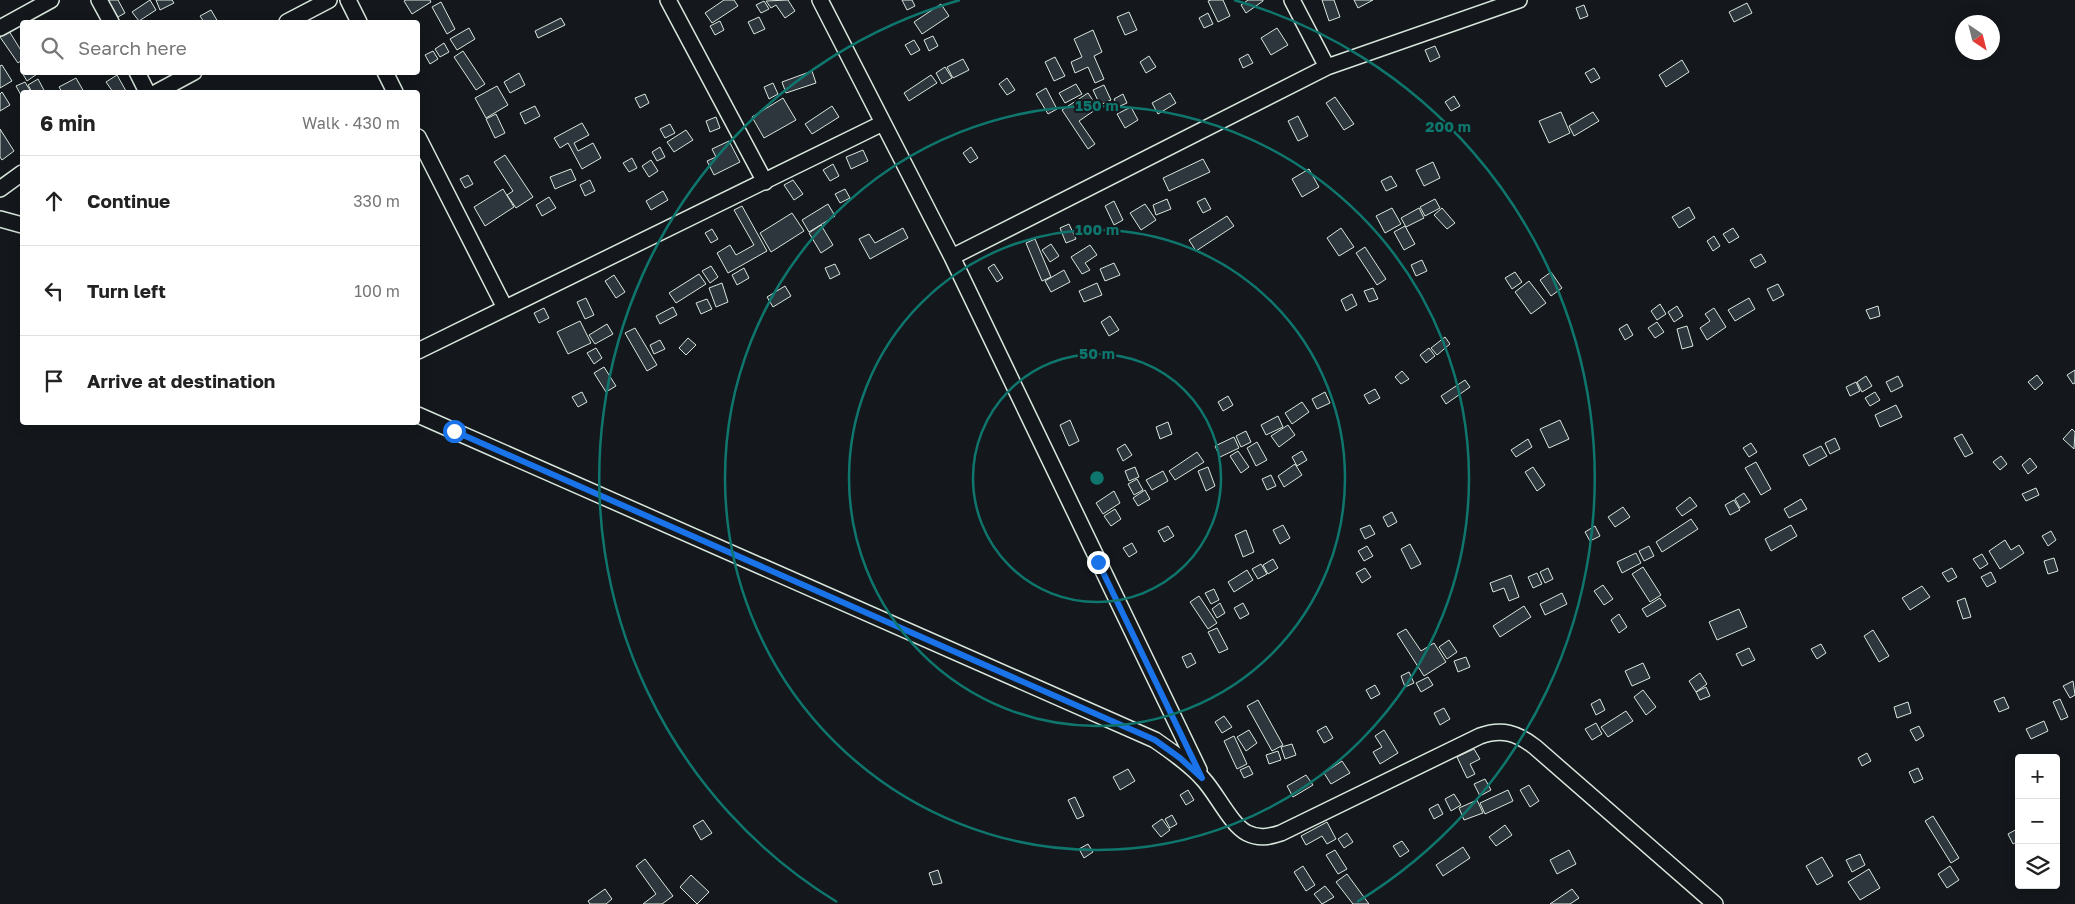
<!DOCTYPE html>
<html lang="en">
<head>
<meta charset="utf-8">
<style>
	body { margin:0; font-family:"Golos Text",sans-serif; background:#f6f6f6; color:#222 }
	.controls { position:absolute; right:15px; bottom:15px; display:grid; overflow:hidden; border-radius:5px; box-shadow:0 2px 12px #0003 }
	.controls button { width:45px; height:45px; display:grid; place-items:center; padding:0; border:0; border-bottom:1px solid #e0e0e0; background:#fff; color:#222; font:25px sans-serif }
	.compass { position:absolute; left:1955px; top:15px; width:45px; height:45px; border-radius:50%; background:#fff; box-shadow:0 2px 12px #0003; rotate:145deg }
	.stop { position:absolute; width:15px; height:15px; margin:-11px; border:4px solid #1a73e8; border-radius:50%; background:#fff }
	.stop.end { background:#1a73e8; border-color:#fff; box-shadow:0 1px 5px #0008 }
	.list { margin:0; padding:0; list-style:none }
	h2 { display:flex; justify-content:space-between; align-items:center; height:65px; margin:0; padding:0 20px; font-size:21px }
	h2 small { font-size:16px; font-weight:400; color:#767676 }
	.list li { display:grid; grid-template-columns:32px 1fr auto; gap:15px; align-items:center; box-sizing:border-box; height:90px; padding:0 20px; border-top:1px solid #e0e0e0 }
	.list b { display:block; font-size:19px; white-space:nowrap }
	.list em { font-size:16px; font-style:normal; color:#767676 }
	.icon { flex:none; width:28px; height:28px; fill:none; stroke:currentColor; stroke-width:2; stroke-linecap:round; stroke-linejoin:round }
	.map { position:relative; flex:none; width:2075px; height:904px; overflow:hidden }
	.search { position:absolute; background:#fff; box-shadow:0 2px 12px #0003; left:20px; top:20px; width:400px; height:55px; display:flex; align-items:center; gap:12px; box-sizing:border-box; padding:0 18px; border-radius:5px; color:#767676; font-size:19px }
	.panel { position:absolute; background:#fff; box-shadow:0 2px 12px #0003; left:20px; top:90px; width:400px; height:335px; border-radius:5px }
	.map>svg:first-child { display:block }
	.building { fill:#2c363c; stroke:#d8e6dc }
	.lines { fill:none; stroke-linecap:round; stroke-linejoin:round }
	.minor-casing { stroke:#d8e6dc; stroke-width:18 }
	.minor { stroke:#14181c; stroke-width:15 }
	.route { stroke:#1a73e8; stroke-width:6 }
	.ring { fill:none; stroke:#0f766e; stroke-width:2.5 }
	.centre { fill:#0f766e; stroke:#14181c; stroke-width:2.5 }
	.ring-label { font-size:15px; text-anchor:middle; font-weight:bold; fill:#0f766e; stroke:#14181c; stroke-width:4; stroke-linejoin:round; paint-order:stroke }
</style>
</head>
<body>
<div class="map">
<svg width="2075" height="904" viewBox="0 0 2075 904">
	<rect width="100%" height="100%" fill="#14181c"/>
	<!-- building -->
	<path class="building" d="M108 0H118L125 13 118 17Z
		M150 0 156 10 139 21 132 12Z
		M156 0H172L174 3 160 10Z
		M406 0H430L431 2 412 14 404 1Z
		M724 0H734L738 6 712 23 705 13Z
		M788 0 795 11 785 18 776 5 771 8 766 1Z
		M902 0H912L915 6 907 10Z
		M1211 0H1223L1230 16 1218 22 1208 1Z
		M1248 0H1263V1L1246 13 1241 5Z
		M1322 0H1334L1340 17 1329 21Z
		M1354 0H1373L1358 8Z
		M764 1 769 9 761 13 756 5Z
		M441 2 455 29 447 34 432 7Z
		M1747 3 1752 13 1734 22 1729 12Z
		M941 4 949 16 922 34 914 22Z
		M1584 5 1588 16 1580 19 1576 8Z
		M211 10 218 22H204L200 16Z
		M1129 12 1137 30 1125 35 1117 17Z
		M1208 13 1213 24 1204 28 1199 18Z
		M759 17 765 29 754 34 748 22Z
		M561 18 565 25 538 38 535 31Z
		M720 21 724 30 715 35 710 26Z
		M469 28 475 39 457 50 450 39Z
		M1277 28 1288 45 1271 55 1261 38Z
		M1093 30 1102 52 1094 56 1104 79 1095 83 1088 67 1075 73 1071 62 1082 57 1074 39Z
		M9 31 22 52V60L18 63 0 37Z
		M933 36 938 46 929 51 924 40Z
		M914 40 920 50 911 55 905 45Z
		M444 43 449 52 440 57 435 49Z
		M1435 46 1440 57 1430 62 1425 50Z
		M433 51 438 59 430 64 425 55Z
		M463 51 485 84 476 90 454 57Z
		M1248 54 1253 63 1243 68 1239 59Z
		M1149 56 1156 67 1146 73 1140 62Z
		M1055 57 1065 76 1054 81 1045 62Z
		M963 59 969 70 953 78 947 67Z
		M1682 60 1689 72 1666 87 1659 75Z
		M2 65 12 81 0 88V66Z
		M945 67 952 78 942 84 936 73Z
		M1594 68 1600 78 1591 83 1585 73Z
		M22 70V72H40L27 81 21 71Z
		M812 71 816 83 786 93 782 82Z
		M519 73 525 85 510 93 504 82Z
		M117 75 126 91 124 92H113L106 82Z
		M931 75 937 83 909 101 904 93Z
		M76 78 84 92H62L59 87Z
		M1007 78 1015 90 1007 95 999 84Z
		M38 79 45 92H32L28 85Z
		M25 82 31 92H22V97L16 86Z
		M773 83 778 94 769 99 764 87Z
		M1076 84 1082 94 1065 103 1059 93Z
		M1104 85 1111 100 1100 105 1093 90Z
		M497 86 508 105 486 118 475 98Z
		M1046 88 1057 109 1048 114 1036 94Z
		M2 92 10 105 0 111V94Z
		M1088 93 1098 108 1079 121 1095 144 1088 149 1062 110Z
		M1170 93 1176 103 1158 114 1152 103Z
		M645 94 649 103 640 108 635 98Z
		M1123 94 1127 103 1118 107 1114 99Z
		M1454 96 1460 106 1451 111 1445 102Z
		M1335 97 1354 124 1344 130 1326 103Z
		M783 98 796 120 764 138 752 117Z
		M535 106 540 116 525 124 520 113Z
		M832 106 839 117 812 134 805 124Z
		M1131 107 1138 120 1125 128 1117 114Z
		M1561 112 1570 133 1549 143 1539 121Z
		M1593 112 1599 121 1574 136 1569 126Z
		M496 114 505 133 495 138 486 119Z
		M1298 116 1308 136 1298 141 1288 121Z
		M716 117 720 128 710 132 706 121Z
		M582 123 589 135 574 143 578 151 593 143 601 158 582 169 568 143 560 148 554 138Z
		M670 124 675 133 665 138 660 129Z
		M0 129 14 151 2 160 0 157Z
		M686 130 693 140 674 152 667 142Z
		M729 141 740 162 714 175 707 161 716 157 712 149Z
		M660 147 665 157 657 161 652 152Z
		M971 147 978 158 970 163 963 153Z
		M863 150 868 161 851 169 846 157Z
		M505 155 533 197 516 208 507 195 513 191 494 162Z
		M632 158 637 168 629 172 623 163Z
		M1203 159 1210 172 1169 191 1163 178Z
		M651 160 658 171 649 177 642 166Z
		M1433 162 1440 178 1424 186 1416 170Z
		M833 164 839 176 830 181 823 170Z
		M571 169 576 180 555 189 550 177Z
		M1309 169 1319 187 1302 197 1292 179Z
		M468 175 473 184 465 188 460 179Z
		M1391 176 1397 186 1386 191 1381 181Z
		M590 180 595 191 585 196 580 185Z
		M793 180 803 194 794 200 784 185Z
		M503 189 514 207 485 226 474 207Z
		M845 189 850 198 840 203 835 194Z
		M663 191 668 200 651 210 646 201Z
		M549 197 556 208 542 216 536 205Z
		M1205 198 1211 209 1203 213 1197 202Z
		M1167 199 1171 209 1156 215 1153 205Z
		M1435 199 1440 208 1425 216 1420 207Z
		M1114 201 1123 220 1114 225 1105 206Z
		M828 204 835 216 809 232 802 220Z
		M1145 204 1156 220 1141 230 1130 213Z
		M742 206 767 251 728 273 717 253 730 245 736 255 754 245 734 210Z
		M1689 207 1695 218 1679 228 1672 217Z
		M1392 208 1401 224 1385 233 1376 216Z
		M1419 208 1424 218 1406 227 1401 218Z
		M1442 208 1455 223 1447 229 1434 215Z
		M792 213 804 231 771 252 760 233Z
		M1227 216 1234 226 1196 251 1189 240Z
		M1069 224 1076 239 1066 243 1060 228Z
		M821 225 833 245 821 253 809 233Z
		M1405 226 1415 244 1404 250 1394 232Z
		M903 228 908 238 870 259 859 239 869 234 875 243Z
		M1341 228 1354 247 1339 256 1327 238Z
		M1733 228 1739 237 1729 243 1723 234Z
		M712 229 718 239 711 243 705 233Z
		M1714 236 1720 246 1713 251 1707 241Z
		M1035 239 1051 277 1042 281 1026 243Z
		M1051 244 1059 256 1050 262 1042 250Z
		M1090 245 1097 255 1085 263 1090 270 1082 274 1071 257Z
		M1365 247 1386 279 1377 285 1356 253Z
		M1761 254 1766 262 1755 268 1750 260Z
		M1422 260 1427 271 1416 276 1411 265Z
		M1114 263 1120 275 1105 281 1100 269Z
		M835 264 840 274 830 279 825 268Z
		M994 264 1003 278 997 282 988 268Z
		M711 266 718 277 710 283 702 271Z
		M744 268 749 278 737 285 732 275Z
		M1064 270 1070 282 1051 292 1045 281Z
		M1515 272 1522 282 1512 289 1505 278Z
		M1551 272 1562 288 1551 296 1540 280Z
		M699 274 706 284 676 303 669 293Z
		M614 275 625 292 616 298 605 281Z
		M1529 281 1546 303 1531 314 1515 292Z
		M722 283 728 302 716 307 709 288Z
		M1097 283 1102 295 1084 302 1079 291Z
		M1778 284 1784 295 1773 301 1767 289Z
		M785 286 791 296 773 307 767 297Z
		M1373 288 1378 299 1369 302 1364 291Z
		M1352 294 1357 305 1346 311 1341 300Z
		M586 298 594 315 585 319 577 302Z
		M1749 298 1755 309 1735 321 1728 310Z
		M707 299 712 309 701 314 696 303Z
		M1660 304 1666 314 1657 320 1651 311Z
		M1677 306 1683 316 1674 322 1668 312Z
		M1878 306 1880 316 1870 319 1866 310Z
		M673 307 677 315 660 324 656 316Z
		M544 308 549 318 539 323 534 313Z
		M1714 308 1726 327 1707 340 1700 328 1710 321 1705 314Z
		M1110 316 1119 330 1109 336 1101 322Z
		M580 321 591 343 568 354 557 332Z
		M1657 322 1664 332 1655 338 1648 328Z
		M607 324 613 334 595 344 589 335Z
		M1627 324 1633 335 1625 340 1619 329Z
		M1687 326 1693 346 1682 349 1677 329Z
		M635 328 657 365 647 371 625 333Z
		M1445 337 1450 344 1437 355 1431 348Z
		M688 338 696 345 686 355 679 348Z
		M660 340 665 349 654 354 650 345Z
		M596 348 602 358 594 364 587 353Z
		M1429 348 1435 356 1426 363 1420 355Z
		M604 367 616 386 606 392 594 373Z
		M2075 370V383L2073 384 2067 375Z
		M1402 371 1409 379 1401 384 1395 377Z
		M2037 375 2043 383 2035 390 2028 382Z
		M1866 376 1872 386 1862 392 1857 382Z
		M1898 376 1903 386 1891 392 1886 382Z
		M1465 380 1470 387 1446 404 1441 396Z
		M1856 382 1860 391 1850 396 1846 387Z
		M1375 389 1380 398 1369 404 1364 395Z
		M582 392 587 402 578 407 572 397Z
		M1325 392 1330 403 1317 409 1312 399Z
		M1875 392 1880 400 1870 406 1865 398Z
		M1228 396 1233 405 1223 411 1218 402Z
		M1302 402 1309 412 1292 424 1285 413Z
		M1896 405 1902 417 1880 427 1875 415Z
		M1278 416 1283 427 1266 435 1261 425Z
		M1070 420 1079 441 1069 446 1060 425Z
		M1560 420 1569 439 1549 448 1540 429Z
		M1168 422 1172 434 1160 439 1156 427Z
		M1288 425 1295 435 1279 447 1271 436Z
		M2072 429 2075 432 2074 449 2063 439Z
		M1246 431 1251 442 1241 447 1236 436Z
		M1962 434 1973 453 1965 457 1954 438Z
		M1234 437 1239 448 1220 457 1215 446Z
		M1835 438 1840 449 1830 454 1825 443Z
		M1528 439 1532 447 1516 457 1511 450Z
		M1257 442 1267 460 1256 466 1247 448Z
		M1751 443 1757 452 1749 457 1743 448Z
		M1125 444 1132 455 1123 461 1117 449Z
		M1821 446 1827 456 1809 466 1803 455Z
		M1238 451 1249 467 1241 473 1230 456Z
		M1302 451 1307 460 1297 466 1292 457Z
		M1197 452 1204 462 1175 480 1169 471Z
		M2001 456 2007 464 2000 470 1993 462Z
		M2030 458 2037 467 2028 474 2022 465Z
		M1756 462 1771 489 1761 495 1745 468Z
		M1295 464 1302 475 1284 487 1278 476Z
		M1135 467 1139 477 1129 481 1125 471Z
		M1208 467 1215 486 1206 491 1198 471Z
		M1533 467 1545 485 1537 491 1525 472Z
		M1163 471 1168 481 1152 490 1146 480Z
		M1271 475 1276 486 1267 490 1262 479Z
		M1137 479 1143 490 1134 495 1128 484Z
		M2036 488 2039 495 2026 501 2022 494Z
		M1145 490 1150 499 1138 506 1133 498Z
		M1114 491 1120 503 1103 514 1096 503Z
		M1744 493 1750 502 1740 508 1735 499Z
		M1690 497 1697 506 1682 516 1676 508Z
		M1801 499 1807 509 1789 518 1784 509Z
		M1734 500 1740 510 1730 515 1725 505Z
		M1623 507 1630 517 1615 527 1608 517Z
		M1115 509 1121 519 1111 526 1104 516Z
		M1392 512 1397 522 1388 527 1383 517Z
		M1691 519 1698 529 1662 552 1656 542Z
		M1283 525 1290 538 1280 544 1273 530Z
		M1370 525 1375 534 1365 539 1360 529Z
		M1791 525 1797 536 1771 551 1765 539Z
		M1168 526 1174 536 1164 542 1158 531Z
		M1595 526 1600 536 1590 541 1585 532Z
		M1246 530 1254 552 1243 557 1235 535Z
		M2051 531 2056 540 2048 546 2042 536Z
		M2005 540 2011 550 2019 545 2024 553 2000 569 1989 551Z
		M1132 543 1137 552 1129 557 1123 548Z
		M1410 544 1421 564 1411 569 1401 549Z
		M1367 546 1373 556 1364 561 1358 551Z
		M1649 546 1654 556 1644 561 1639 551Z
		M1636 553 1641 563 1622 573 1617 562Z
		M1982 554 1988 564 1980 569 1973 559Z
		M2054 558 2058 571 2048 574 2044 561Z
		M1273 559 1278 568 1268 574 1263 565Z
		M1261 564 1267 574 1258 579 1252 569Z
		M1643 567 1661 595 1650 602 1632 574Z
		M1365 568 1371 577 1362 583 1356 573Z
		M1548 568 1553 579 1545 583 1540 572Z
		M1952 568 1957 577 1948 582 1942 573Z
		M1247 570 1253 580 1234 592 1228 582Z
		M1991 572 1996 582 1987 587 1981 577Z
		M1537 573 1542 584 1533 588 1528 577Z
		M1511 575 1519 597 1509 601 1504 588 1493 592 1490 583Z
		M1603 585 1613 599 1604 605 1594 591Z
		M1922 586 1930 597 1910 610 1902 598Z
		M1214 589 1219 600 1211 604 1205 593Z
		M1562 593 1567 604 1545 615 1540 604Z
		M1199 596 1217 623 1208 629 1190 602Z
		M1660 598 1666 606 1647 617 1642 609Z
		M1965 598 1971 617 1963 619 1957 601Z
		M1220 603 1225 613 1217 618 1212 609Z
		M1243 603 1249 614 1240 619 1234 608Z
		M1524 606 1531 617 1500 637 1493 626Z
		M1739 609 1747 627 1717 640 1709 622Z
		M1619 614 1627 627 1619 633 1611 620Z
		M1217 628 1228 649 1219 653 1208 632Z
		M1406 629 1421 651 1434 643 1446 662 1424 676 1397 634Z
		M1873 630 1889 656 1879 662 1864 636Z
		M1449 640 1457 652 1447 659 1439 647Z
		M1821 644 1826 653 1817 659 1811 649Z
		M1749 648 1755 660 1742 666 1736 654Z
		M1191 653 1196 663 1187 668 1182 657Z
		M1466 657 1470 667 1458 672 1454 661Z
		M1643 663 1650 678 1632 686 1625 671Z
		M1409 672 1414 683 1405 687 1401 676Z
		M1700 673 1707 684 1696 692 1689 681Z
		M1428 677 1433 685 1421 692 1416 683Z
		M2073 681 2075 695 2070 698 2063 686Z
		M1375 685 1380 694 1371 699 1366 690Z
		M1706 687 1710 696 1700 700 1696 692Z
		M1643 690 1656 707 1646 715 1634 697Z
		M2004 697 2009 708 1999 712 1994 701Z
		M1600 699 1605 710 1596 715 1591 704Z
		M2060 699 2068 717 2061 720 2053 702Z
		M1258 700 1283 745 1272 751 1247 706Z
		M1908 702 1911 713 1897 718 1894 707Z
		M1444 708 1450 719 1440 725 1434 713Z
		M1626 711 1633 721 1608 737 1601 727Z
		M1224 716 1232 727 1222 733 1215 722Z
		M2044 721 2048 731 2031 739 2026 729Z
		M1596 723 1602 734 1592 740 1585 729Z
		M1326 726 1333 738 1324 743 1317 731Z
		M1919 726 1924 736 1916 741 1910 730Z
		M1249 730 1257 743 1246 751 1237 737Z
		M1384 730 1398 753 1380 764 1373 752 1382 747 1375 736Z
		M1234 736 1247 764 1237 769 1224 741Z
		M1292 744 1296 755 1285 759 1281 747Z
		M1474 749 1480 759 1470 764 1475 774 1467 778 1457 757Z
		M1278 751 1281 760 1269 764 1266 755Z
		M1867 753 1871 761 1862 766 1858 758Z
		M1342 761 1350 773 1331 784 1324 773Z
		M1249 766 1253 774 1244 778 1240 770Z
		M1918 768 1923 779 1914 783 1909 772Z
		M1128 769 1135 781 1120 790 1113 777Z
		M1306 775 1313 785 1293 797 1287 786Z
		M1485 779 1491 790 1480 796 1474 784Z
		M1529 785 1539 801 1530 807 1520 790Z
		M1188 790 1194 800 1186 805 1180 795Z
		M1508 790 1513 801 1485 814 1480 803Z
		M1454 794 1461 805 1451 811 1445 799Z
		M1075 797 1084 816 1077 819 1068 800Z
		M1477 800 1483 813 1464 820 1459 808Z
		M1438 804 1443 814 1434 819 1429 809Z
		M1172 815 1177 824 1170 828 1165 819Z
		M1933 816 1959 858 1951 863 1925 821Z
		M1162 819 1170 830 1161 837 1152 826Z
		M703 820 712 833 701 840 693 826Z
		M1327 822 1336 839 1327 844 1322 836 1306 845 1301 836Z
		M1505 825 1512 835 1496 846 1489 837Z
		M2019 828V841L2013 844 2008 834Z
		M1347 833 1353 842 1344 848 1338 839Z
		M1402 841 1409 851 1400 857 1393 846Z
		M1088 844 1093 852 1084 858 1079 849Z
		M1463 847 1470 858 1443 876 1436 865Z
		M1335 850 1347 869 1338 874 1326 855Z
		M1569 850 1576 864 1557 874 1550 860Z
		M1860 854 1865 865 1852 872 1846 860Z
		M1822 857 1833 876 1817 885 1806 866Z
		M645 859 673 896 662 904H643L656 894 636 866Z
		M1303 866 1315 885 1306 891 1294 872Z
		M1950 866 1959 880 1947 888 1938 874Z
		M1869 869 1880 888 1860 900 1848 882Z
		M938 870 942 883 933 885 929 873Z
		M1347 874 1369 904H1353L1336 882Z
		M691 875 709 892 697 904 680 887Z
		M1325 886 1334 897 1322 904 1314 894Z
		M605 889 612 899 606 904H590L588 901Z
		M1572 889 1579 898 1570 904H1550Z"/>
	<g class="lines">
		<!-- minor casing -->
		<g class="minor-casing">
			<path id="minor" d="M99 0 111 22
				M348 0 359 22
				M668 0 765 182
				M820 0 952 257 1199 770
				M1292 0 1327 67
				M287 22 329 0
				M0 28 51 0
				M137 72 147 92
				M385 72 395 92
				M157 92 194 72
				M418 137 505 308
				M0 189 22 173
				M0 219 22 225
				M952 257 1327 67 1519 0
				M418 351 883 123
				M418 415 1155 740C1172 752 1190 764 1203 779 1217 794 1231 825 1247 833 1259 839 1269 837 1281 833L1480 736C1502 728 1517 733 1535 747L1715 904"/>
		</g>
		<!-- minor -->
		<use href="#minor" class="minor"/>
	</g>
	<g class="lines">
		<!-- route -->
		<path class="route" d="M454 431 1155 740 1180 758 1202 778 1098 562"/>
	</g>
	<!-- distance rings -->
	<g class="ring">
		<circle cx="1097" cy="478" r="124"/>
		<circle cx="1097" cy="478" r="248"/>
		<circle cx="1097" cy="478" r="372"/>
		<path d="M837 902A497 497 0 0 1 960 0M1234 0A497 497 0 0 1 1357 902"/>
	</g>
	<circle cx="1097" cy="478" r="8" class="centre"/>
	<g class="ring-label">
		<text x="1097" y="111">150 m</text>
		<text x="1448" y="132">200 m</text>
		<text x="1097" y="235">100 m</text>
		<text x="1097" y="359">50 m</text>
	</g>
</svg>
<div class="controls">
<button>+</button>
<button>−</button>
<button><svg class="icon" aria-label="layers" viewBox="0 0 24 24"><path d="M12 4l9 5-9 5-9-5zM3 14l9 5 9-5"/></svg></button>
</div>
<svg class="compass" viewBox="-18 -18 36 36"><path d="M0-13l5 13h-10z" fill="#e53935"/><path d="M0 13l5-13h-10z" fill="#767676"/></svg>
<div class="stop" style="left:454px;top:431px"></div>
<div class="stop end" style="left:1098px;top:562px"></div>
<div class="search"><svg class="icon" aria-label="search" viewBox="0 0 24 24"><circle cx="10" cy="10" r="6"/><path d="M15 15l6 6"/></svg>Search here</div>
<section class="panel">
<h2>6 min<small>Walk · 430 m</small></h2>
<ul class="list">
<li><svg class="icon" aria-label="ahead" viewBox="0 0 24 24"><path d="M12 20V5M6 11l6-6 6 6"/></svg><div><b>Continue</b></div><em>330 m</em></li>
<li><svg class="icon" aria-label="left" viewBox="0 0 24 24"><path d="M17 20v-9H6M10 6l-5 5 5 5"/></svg><div><b>Turn left</b></div><em>100 m</em></li>
<li><svg class="icon" aria-label="arrive" viewBox="0 0 24 24"><path d="M6 21V4h12l-3 4 3 4H6"/></svg><div><b>Arrive at destination</b></div></li>
</ul>
</section>
</div>
</body>
</html>
